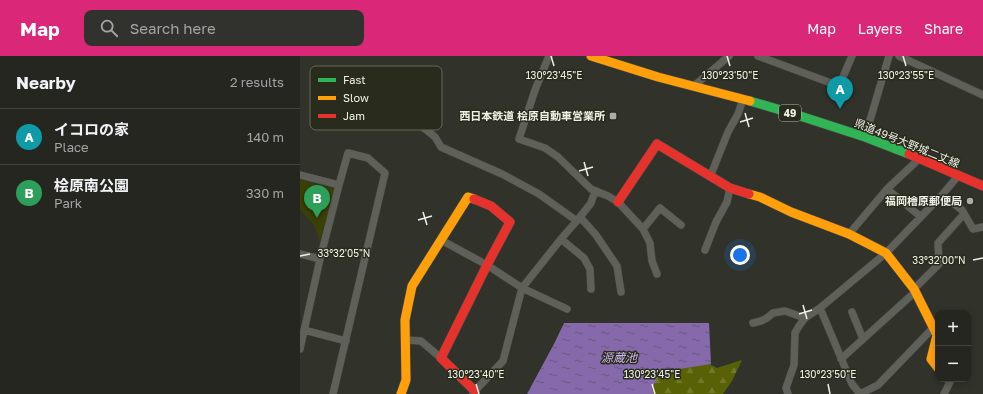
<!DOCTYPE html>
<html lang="en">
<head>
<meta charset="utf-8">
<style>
	body { margin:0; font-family:"Golos Text","Noto Sans JP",sans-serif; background:#31322d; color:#f1f3f6 }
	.controls { position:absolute; right:12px; bottom:12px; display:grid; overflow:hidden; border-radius:8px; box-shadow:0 2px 6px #0003 }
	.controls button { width:36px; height:36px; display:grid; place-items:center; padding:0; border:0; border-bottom:1px solid #42433e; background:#252620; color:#f1f3f6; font:20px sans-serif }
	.you { position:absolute; left:440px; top:199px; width:14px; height:14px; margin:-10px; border:3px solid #fff; border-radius:50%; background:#1a73e8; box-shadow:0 0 0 6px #1a73e833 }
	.badge { display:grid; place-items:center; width:26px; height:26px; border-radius:50%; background:#db2777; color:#fff; font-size:13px; font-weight:700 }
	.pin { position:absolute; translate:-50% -33px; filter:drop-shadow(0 1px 2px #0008) }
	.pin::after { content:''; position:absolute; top:21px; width:14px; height:12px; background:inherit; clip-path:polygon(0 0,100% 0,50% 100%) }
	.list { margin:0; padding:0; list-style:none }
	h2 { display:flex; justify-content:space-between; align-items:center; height:52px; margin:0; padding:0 16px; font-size:17px }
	h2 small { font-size:13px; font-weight:400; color:#a3a5a5 }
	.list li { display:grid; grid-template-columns:26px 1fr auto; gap:12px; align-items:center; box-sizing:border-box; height:56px; padding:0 16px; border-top:1px solid #42433e }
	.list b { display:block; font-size:15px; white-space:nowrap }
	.list p { margin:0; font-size:13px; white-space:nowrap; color:#a3a5a5 }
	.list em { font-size:13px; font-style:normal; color:#a3a5a5 }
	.icon { flex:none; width:22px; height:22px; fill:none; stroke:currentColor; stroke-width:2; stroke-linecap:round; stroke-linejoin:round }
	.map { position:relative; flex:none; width:683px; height:338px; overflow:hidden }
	header { display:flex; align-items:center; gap:24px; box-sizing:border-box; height:56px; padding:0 20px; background:#db2777; color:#fff }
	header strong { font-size:19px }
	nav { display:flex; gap:22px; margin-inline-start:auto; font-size:14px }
	.search { width:280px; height:36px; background:#31322d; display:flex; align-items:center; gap:10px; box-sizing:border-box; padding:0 14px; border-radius:8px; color:#a3a5a5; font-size:15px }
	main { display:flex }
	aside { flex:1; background:#252620 }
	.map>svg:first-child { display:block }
	.green { fill:#3b4106 }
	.forest { fill:url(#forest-firs) }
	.water { fill:url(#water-ripples) }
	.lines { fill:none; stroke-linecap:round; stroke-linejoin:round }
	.street-casing { stroke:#4c4d46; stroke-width:8 }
	.fast-casing { stroke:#4c4d46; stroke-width:10 }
	.slow-casing { stroke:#4c4d46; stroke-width:10 }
	.jam-casing { stroke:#4c4d46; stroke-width:10 }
	.street { stroke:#5f605a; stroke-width:7 }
	.fast { stroke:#30b455; stroke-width:9 }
	.slow { stroke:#ff9f0a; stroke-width:9 }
	.jam { stroke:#e5322d; stroke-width:9 }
	.ticks { fill:none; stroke:#eff1e7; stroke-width:1.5 }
	.poi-dot { fill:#acaea5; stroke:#292c1c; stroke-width:1.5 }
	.labels { text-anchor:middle; stroke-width:3; stroke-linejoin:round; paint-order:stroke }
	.shield { fill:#292c1c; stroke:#b4b6aa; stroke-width:1 }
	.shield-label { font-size:10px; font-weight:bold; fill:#eff1e7 }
	.poi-label { font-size:11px; font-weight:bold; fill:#eff1e7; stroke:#292c1c; text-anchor:end }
	.street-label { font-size:11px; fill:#eff1e7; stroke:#292c1c }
	.water-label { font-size:12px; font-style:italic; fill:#cdb5f0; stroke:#292c1c }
	.key { fill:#292c1c; stroke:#646759; stroke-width:1 }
	.key-label { font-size:11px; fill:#eff1e7 }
	.ticks-label { font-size:10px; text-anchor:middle; fill:#eff1e7; stroke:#292c1c; stroke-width:3; stroke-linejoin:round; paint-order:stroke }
</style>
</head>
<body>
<header>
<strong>Map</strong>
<div class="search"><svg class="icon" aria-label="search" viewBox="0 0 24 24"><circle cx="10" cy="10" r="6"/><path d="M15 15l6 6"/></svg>Search here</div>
<nav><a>Map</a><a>Layers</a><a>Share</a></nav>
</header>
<main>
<aside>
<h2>Nearby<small>2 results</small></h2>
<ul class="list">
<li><span class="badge" style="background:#0f9aa8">A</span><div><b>イコロの家</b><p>Place</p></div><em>140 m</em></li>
<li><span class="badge" style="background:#2e9e5b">B</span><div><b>桧原南公園</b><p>Park</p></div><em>330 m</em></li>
</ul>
</aside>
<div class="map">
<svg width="683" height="338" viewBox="0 0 683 338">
	<defs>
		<pattern id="forest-firs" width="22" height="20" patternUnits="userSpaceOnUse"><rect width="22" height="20" fill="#596106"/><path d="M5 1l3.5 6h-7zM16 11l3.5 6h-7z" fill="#71782a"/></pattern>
		<pattern id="water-ripples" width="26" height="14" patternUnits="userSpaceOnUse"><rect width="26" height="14" fill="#8569aa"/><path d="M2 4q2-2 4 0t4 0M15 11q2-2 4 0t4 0" fill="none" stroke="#6a5a7d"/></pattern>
	</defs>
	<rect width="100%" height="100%" fill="#31322a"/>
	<!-- green -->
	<path class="green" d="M0 124 35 133 20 185 14 169 0 153Z"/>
	<!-- forest -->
	<path class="forest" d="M400 303 417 312 442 304 432 325 423 338H348L359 308Z"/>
	<!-- water -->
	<path class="water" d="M264 267H409L411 308 360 316 352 333 354 338H227L255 286Z"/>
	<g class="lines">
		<!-- street casing -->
		<g class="street-casing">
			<path id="street" d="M249 0 235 34 219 83 245 92 258 101 291 133 308 140 318 146 343 173 350 187 352 205 357 218
				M458 0 539 30 552 0
				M599 0 683 39
				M394 30 429 0
				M62 41 73 46 93 47 135 81 141 91 202 118 239 138 277 165
				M565 81 589 0
				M0 119 39 129 48 97 68 102 85 117 33 338
				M658 120 642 139 662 154 673 173 683 171
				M410 121 428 76 438 58 443 43
				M587 133 621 161
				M280 161 296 179 317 210 321 236
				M343 173 360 152 381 169
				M549 178 587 133 619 103
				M261 183 284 202 290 213 291 233
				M141 184 187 209 222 232 267 253
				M405 194 416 166 427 146 430 132
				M0 198 20 203 39 129
				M614 233 639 208 638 187 664 158
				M520 252 552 328 560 338
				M552 256 563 283
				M453 267 461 265 467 262 473 257 485 255 505 262
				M4 274 46 285
				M106 284 121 285 141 302
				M0 293 20 203
				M541 303 615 236
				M173 337 203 305 222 232 261 183 280 161 291 147 295 135
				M488 338 486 332 494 309 495 277 499 270 505 262 520 252 586 197 642 139
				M560 338 578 329 633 272
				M644 338 650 326 647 323"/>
		</g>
		<!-- fast casing -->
		<g class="fast-casing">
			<path id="fast" d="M450 45 494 58 565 81 609 98"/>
		</g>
		<!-- slow casing -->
		<g class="slow-casing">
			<path id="slow" d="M291 0 358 21 450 45
				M449 138 460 141 491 156 549 178 586 197 614 233 637 279 631 303 638 312
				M101 338 106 324 105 264 112 230 168 141 174 143"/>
		</g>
		<!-- jam casing -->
		<g class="jam-casing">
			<path id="jam" d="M609 98 683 130
				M174 143 191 150 210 166 187 209 141 302 175 335
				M318 146 357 88 430 132 449 138"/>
		</g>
		<!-- street -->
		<use href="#street" class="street"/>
		<!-- fast -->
		<use href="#fast" class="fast"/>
		<!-- slow -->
		<use href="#slow" class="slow"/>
		<!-- jam -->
		<use href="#jam" class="jam"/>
	</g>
	<!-- ticks -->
	<path class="ticks" d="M251 0 254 10M427 0 430 10M603 0 606 10M445 57 449 71M440 66 453 62M284 106 288 120M279 115 293 111M123 156 127 169M118 164 132 160M0 200 10 198M673 204 683 202M503 249 507 263M499 258 512 254M176 328 179 338M352 328 355 338M528 328 530 338"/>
	<!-- markers -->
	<g class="poi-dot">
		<rect x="309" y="56" width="8" height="8" rx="2"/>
		<circle cx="670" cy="145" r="4"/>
	</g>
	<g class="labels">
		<!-- shield labels -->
		<rect class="shield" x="479" y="49" width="22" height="16" rx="3"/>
		<g class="shield-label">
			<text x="490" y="61">49</text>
		</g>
		<!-- poi labels -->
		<g class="poi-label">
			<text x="305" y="64">西日本鉄道 桧原自動車営業所</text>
			<text x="662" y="149">福岡檜原郵便局</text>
		</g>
		<!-- street labels -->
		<g class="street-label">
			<text transform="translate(607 87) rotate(22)" y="4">県道49号大野城二丈線</text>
		</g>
		<!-- water labels -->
		<g class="water-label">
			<text x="319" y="306">源蔵池</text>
		</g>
	</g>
	<!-- legend -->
	<rect x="10" y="10" width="132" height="64" rx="6" class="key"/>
	<rect x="18" y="22" width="18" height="4" fill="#30b455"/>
	<rect x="18" y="40" width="18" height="4" fill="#ff9f0a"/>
	<rect x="18" y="58" width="18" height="4" fill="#e5322d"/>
	<g class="key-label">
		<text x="43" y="28">Fast</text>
		<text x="43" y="46">Slow</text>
		<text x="43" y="64">Jam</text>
	</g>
	<g class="ticks-label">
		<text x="606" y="23">130°23'55"E</text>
		<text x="254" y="23">130°23'45"E</text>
		<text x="430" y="23">130°23'50"E</text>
		<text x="44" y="201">33°32'05"N</text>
		<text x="639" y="208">33°32'00"N</text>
		<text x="176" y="322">130°23'40"E</text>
		<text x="352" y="322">130°23'45"E</text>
		<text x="528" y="322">130°23'50"E</text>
	</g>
</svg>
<div class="controls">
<button>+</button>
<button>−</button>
</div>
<div class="you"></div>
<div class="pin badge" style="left:540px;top:53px;background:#0f9aa8">A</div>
<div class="pin badge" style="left:17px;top:162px;background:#2e9e5b">B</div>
</div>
</main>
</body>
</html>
